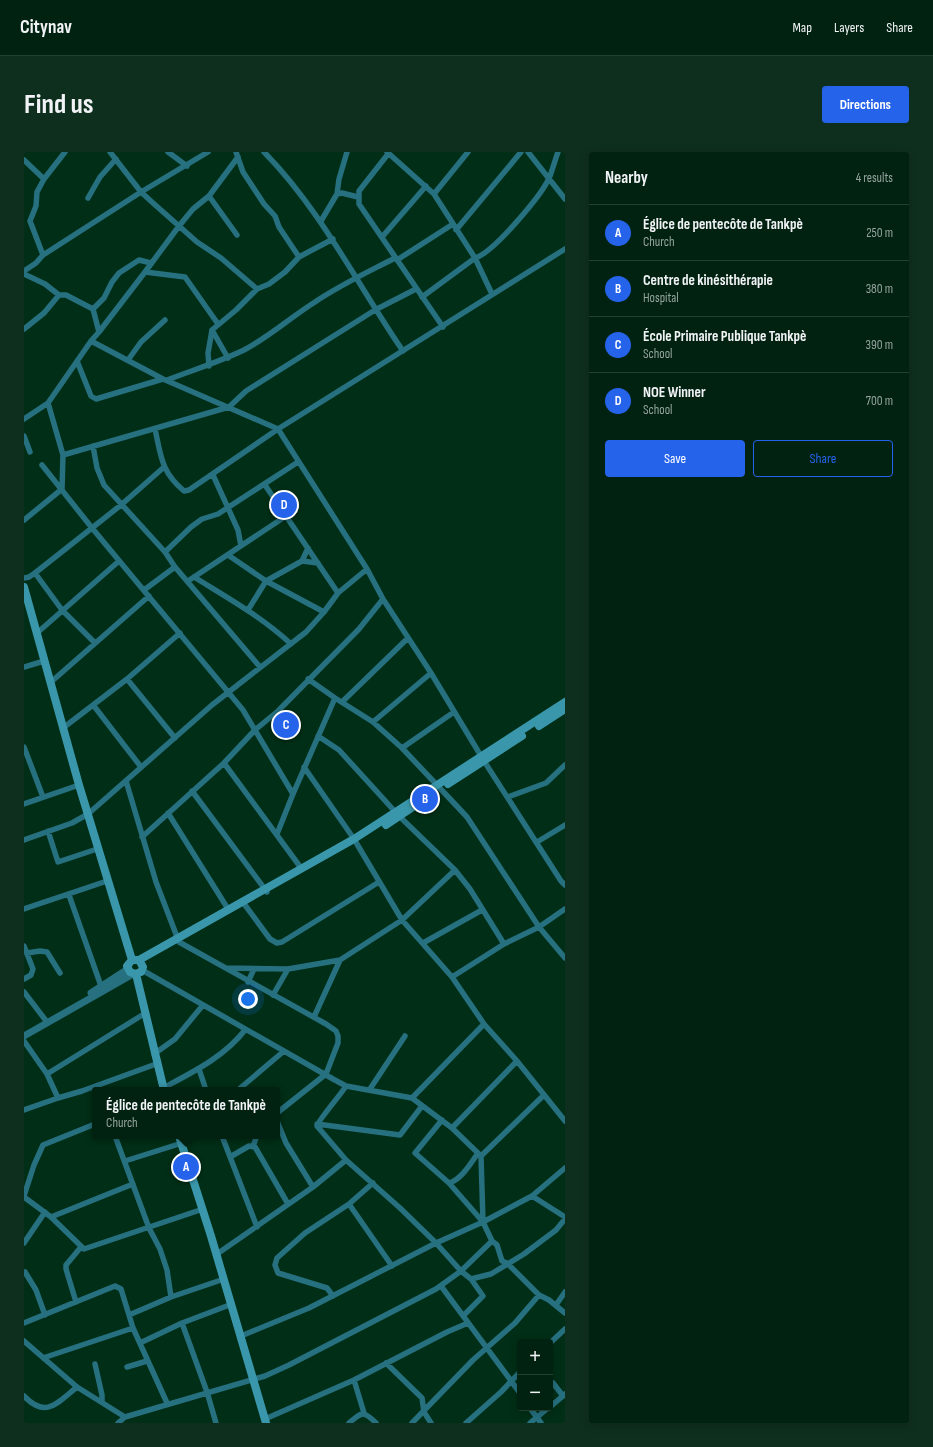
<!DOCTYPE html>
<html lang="en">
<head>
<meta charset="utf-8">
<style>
	body { margin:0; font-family:"Sofia Sans Condensed",sans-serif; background:#0f2f1e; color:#f1f3f6 }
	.controls { position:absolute; right:12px; bottom:12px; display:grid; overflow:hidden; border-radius:4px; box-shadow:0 2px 10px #0003 }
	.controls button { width:36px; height:36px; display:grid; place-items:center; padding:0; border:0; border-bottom:1px solid #233f30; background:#012210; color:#f1f3f6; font:20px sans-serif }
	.you { position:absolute; left:224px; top:847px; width:14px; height:14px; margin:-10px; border:3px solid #fff; border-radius:50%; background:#1a73e8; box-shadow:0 0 0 6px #1a73e833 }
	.badge { display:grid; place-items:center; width:26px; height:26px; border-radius:50%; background:#2563eb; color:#fff; font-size:13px; font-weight:700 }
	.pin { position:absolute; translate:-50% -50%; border:2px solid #fff; box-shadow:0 1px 4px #0006 }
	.popup { position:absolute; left:68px; top:935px; width:188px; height:52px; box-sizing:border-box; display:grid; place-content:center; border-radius:4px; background:#012210; filter:drop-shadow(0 1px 3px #0005); font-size:13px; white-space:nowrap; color:#96a49f }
	.popup b { font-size:15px; color:#f1f3f6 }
	.popup::after { content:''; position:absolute; left:50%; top:100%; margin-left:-8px; border:8px solid transparent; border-top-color:#012210 }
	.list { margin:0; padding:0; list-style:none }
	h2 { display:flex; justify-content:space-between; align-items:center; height:52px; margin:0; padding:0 16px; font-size:17px }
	h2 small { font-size:13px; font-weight:400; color:#96a49f }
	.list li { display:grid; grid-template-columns:26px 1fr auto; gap:12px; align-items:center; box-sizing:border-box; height:56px; padding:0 16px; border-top:1px solid #233f30 }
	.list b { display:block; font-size:15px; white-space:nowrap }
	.list p { margin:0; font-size:13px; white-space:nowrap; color:#96a49f }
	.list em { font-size:13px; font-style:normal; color:#96a49f }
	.actions { display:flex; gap:8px; padding:12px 16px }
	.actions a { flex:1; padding:9px 0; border:1px solid #2563eb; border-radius:4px; text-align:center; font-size:14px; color:#2563eb }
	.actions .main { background:#2563eb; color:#fff }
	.map { position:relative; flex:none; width:541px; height:1271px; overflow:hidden; border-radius:4px }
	header { display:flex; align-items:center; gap:24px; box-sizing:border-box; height:56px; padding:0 20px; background:#012210; border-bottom:1px solid #233f30 }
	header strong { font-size:19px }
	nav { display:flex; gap:22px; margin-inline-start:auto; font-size:14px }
	.intro { display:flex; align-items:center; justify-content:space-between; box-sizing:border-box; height:96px; padding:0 24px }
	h1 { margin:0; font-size:28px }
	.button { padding:10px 18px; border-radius:4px; background:#2563eb; color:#fff; font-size:14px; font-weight:700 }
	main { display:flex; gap:24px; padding:0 24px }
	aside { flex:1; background:#012210; border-radius:4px; box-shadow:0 2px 10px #0003 }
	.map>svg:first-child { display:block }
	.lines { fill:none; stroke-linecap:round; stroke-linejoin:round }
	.minor { stroke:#26707f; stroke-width:5.5 }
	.tertiary { stroke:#26707f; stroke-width:7 }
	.secondary { stroke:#3a97ab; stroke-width:8 }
</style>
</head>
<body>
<header>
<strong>Citynav</strong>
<nav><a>Map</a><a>Layers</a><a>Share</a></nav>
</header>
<div class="intro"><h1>Find us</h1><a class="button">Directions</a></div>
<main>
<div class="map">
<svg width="541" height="1271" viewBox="0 0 541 1271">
	<rect width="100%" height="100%" fill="#012e16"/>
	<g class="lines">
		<!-- minor -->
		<path class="minor" d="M86 0 117 40 129 51 173 90 197 106 233 137
			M144 0 163 14
			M212 0 219 20 240 52 251 64 255 75 275 105
			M240 0C297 58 333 132 379 199
			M363 0 410 42 451 106 468 142
			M504 0 541 47
			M364 2 335 39V52L419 175
			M0 8 20 27 13 40 12 54 6 69 19 103
			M20 27 41 0
			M313 42 318 41 334 45
			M410 42 444 0
			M185 44 213 83
			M64 46 76 25 92 7
			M297 69 313 42 315 27 323 0
			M432 78 497 0
			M358 85 402 34
			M373 108 429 72
			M0 119 12 111 19 103 117 40 184 0
			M121 120 155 74 169 57 185 44 214 5
			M0 122 21 132 35 143H42L69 157 75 180 67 189 139 227 254 277 343 417 359 447 407 521 460 609 537 729 541 733
			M398 145 451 106C469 101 519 42 526 24 529 16 531 8 534 0
			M69 157 80 146 88 130 95 121 115 108 127 111
			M0 177 20 161 35 143
			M188 178 204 206
			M75 180 121 120 161 125 194 172
			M104 208 117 190 141 168
			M53 209 67 244 72 247 139 227
			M185 214 184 201 188 178 212 158 233 137 245 132 261 120 275 105 309 87
			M143 228C169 218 195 210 220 198 245 185 267 165 291 150 316 133 344 120 371 106
			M24 251 39 303 205 255 222 239 351 158 392 137
			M0 267 24 251 67 189
			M131 277C137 304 137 320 160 339L165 338 254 277 541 97
			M0 284 6 300
			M69 294 73 316 80 333 141 400 151 415 236 515
			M18 313 68 376 219 558 269 642
			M189 323 214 378 217 394
			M241 333 314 441
			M0 368 38 337 39 303
			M141 400 167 375 178 367 194 362 274 310
			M204 403 242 429 300 460 314 441 343 417
			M278 409 294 411
			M11 421 38 458 71 491
			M170 425C204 446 238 465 267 492
			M0 426 5 425 11 421 97 353 139 316
			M164 429 262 364
			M120 438 151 415
			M224 458 242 429 278 409 284 396
			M13 481 95 409
			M0 515 20 509
			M103 527 151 586
			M284 527 311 546 349 570 378 596 428 649 443 665 515 775 541 806
			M27 530 125 444
			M318 550 384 486
			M70 554 117 615
			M349 570 407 521
			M39 576 103 527 156 481
			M294 584 315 598 375 664 431 718 446 737 480 792
			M0 595 19 645
			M378 596 430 560
			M200 611 277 716
			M280 615 330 687 378 768 428 825 460 872 493 909 541 969
			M102 629 132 730 155 790 302 872 312 879 314 884V891L302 922 253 961
			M168 639 243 740
			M484 645 522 631 541 613
			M0 652 55 633
			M144 661 204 757
			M24 679 34 710 73 697
			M253 682 269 642 311 546
			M118 685 200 611 231 578 254 559 335 477 359 447
			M0 688 48 671 64 662 188 553 282 480 300 460
			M513 690 541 673
			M45 743 77 834
			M221 753 246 787 253 791 258 790 355 730
			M0 757 83 729
			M399 791 458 758
			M0 794 9 817 7 823 0 827
			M3 801 16 799 23 800 36 821
			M202 816 264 817 316 808 378 768 431 718
			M118 818 309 927 322 934 388 946 428 976 457 1004 459 1070
			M428 825 480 792 515 775 541 757
			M224 830 230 817
			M0 840 23 870
			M249 843 264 817
			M290 865 316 808
			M0 889 23 922 34 946 58 939 132 912
			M130 902 151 887 179 853
			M175 917 182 938
			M23 922 120 862
			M322 934C318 941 293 970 293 974L322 1008 376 1056 412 1091 437 1119 447 1127 459 1144 439 1164
			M139 936C169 920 200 905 221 878
			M346 937 381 884
			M214 938 260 899
			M388 946 460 872
			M0 958 34 946
			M418 968 391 1001 425 1031C437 1028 447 1011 454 1001
			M253 969 262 991 289 1035
			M293 972 376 983 398 954
			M428 976 493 909
			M91 984 125 1076 136 1097 143 1118 147 1145
			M198 984 233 1075
			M229 994 233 984
			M457 1004 520 943
			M206 1005 225 994 231 995 264 1052
			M101 1009 158 991
			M425 1031 459 1070
			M0 1044 10 1013 19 993 71 972
			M508 1044 541 1065
			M0 1045 27 1065 60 1097 179 1057
			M325 1052 368 1114
			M27 1065 109 1032
			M459 1070 508 1044 541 1016
			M0 1091 21 1060
			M193 1102 289 1035 322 1008
			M1 1120 12 1138 21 1163
			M447 1127 467 1122 500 1102 532 1078 541 1067
			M417 1134 496 1241
			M309 1144 303 1136 254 1121 251 1113 253 1106 281 1081 325 1052 349 1031
			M52 1150 42 1117V1113L57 1095
			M532 1153 541 1140
			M105 1163 147 1145 200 1127
			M0 1171 91 1134 97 1137 109 1176 143 1251
			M158 1171 183 1240 192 1271
			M217 1184 285 1156 412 1091 459 1070 468 1089 473 1093 478 1109 483 1111 515 1143 525 1148 541 1161
			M0 1189 53 1235 101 1265
			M116 1191 158 1171 208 1152
			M526 1191 541 1177
			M19 1206 109 1176
			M362 1211 398 1246 400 1260 407 1271
			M71 1212 78 1243V1250
			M103 1215 123 1209
			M330 1228 340 1261
			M529 1231 539 1244
			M0 1244C22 1267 33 1251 53 1235
			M526 1255 541 1242
			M506 1256 517 1271
			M241 1267 330 1228 423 1180 444 1171
			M94 1271 101 1265 241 1224 265 1213 412 1137 437 1119 468 1089
			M325 1271C338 1260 339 1258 352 1271
			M388 1271 449 1208 491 1171 515 1143
			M442 1271 477 1240 496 1220
			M506 1271 524 1256"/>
		<!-- tertiary -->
		<path class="tertiary" d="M67 841 104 817
			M0 884 109 822"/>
		<!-- secondary -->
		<path class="secondary" d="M0 435 55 633 108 808
			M515 574 541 557
			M424 632 498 584
			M362 673 392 653
			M115 808 119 815 117 820 111 822 106 820 103 814 108 808H115L330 687 541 550
			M112 822 140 938
			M155 984 187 1084 242 1271"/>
	</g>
</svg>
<div class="controls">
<button>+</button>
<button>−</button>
</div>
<div class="you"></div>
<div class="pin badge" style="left:162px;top:1015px">A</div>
<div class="popup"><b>Églice de pentecôte de Tankpè</b>Church</div>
<div class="pin badge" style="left:401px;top:647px">B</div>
<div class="pin badge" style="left:262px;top:573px">C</div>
<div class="pin badge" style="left:260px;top:353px">D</div>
</div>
<aside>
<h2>Nearby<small>4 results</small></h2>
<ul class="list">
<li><span class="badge">A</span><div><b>Églice de pentecôte de Tankpè</b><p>Church</p></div><em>250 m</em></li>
<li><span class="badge">B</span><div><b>Centre de kinésithérapie</b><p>Hospital</p></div><em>380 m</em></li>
<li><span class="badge">C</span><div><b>École Primaire Publique Tankpè</b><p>School</p></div><em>390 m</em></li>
<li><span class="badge">D</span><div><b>NOE Winner</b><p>School</p></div><em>700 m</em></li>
</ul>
<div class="actions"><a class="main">Save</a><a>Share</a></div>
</aside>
</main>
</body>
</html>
